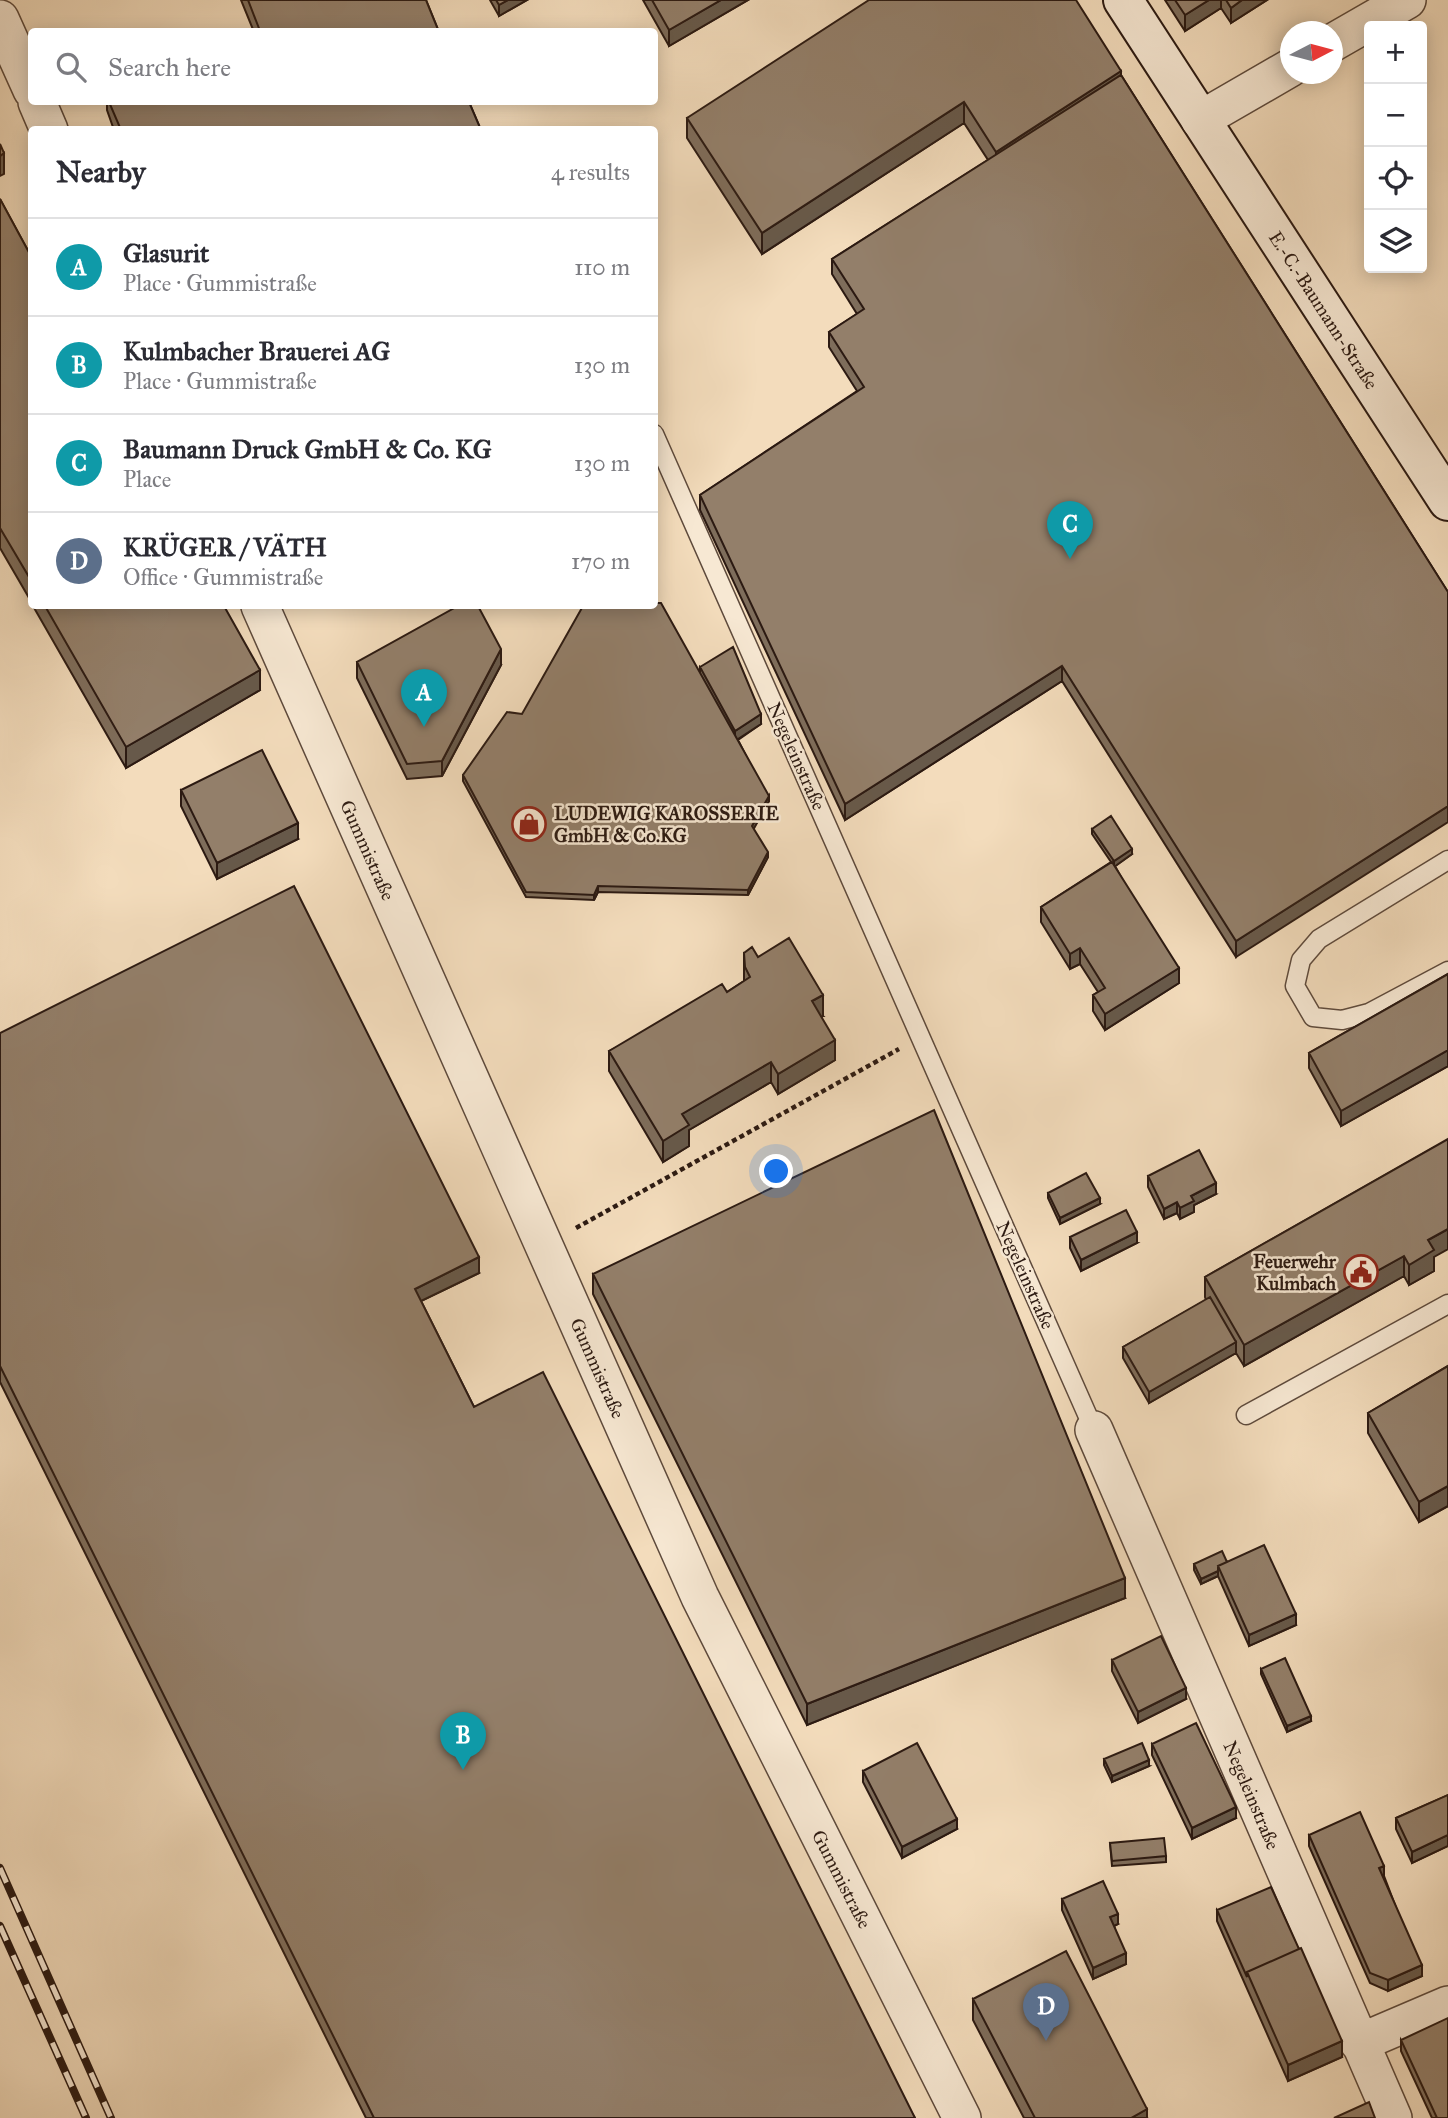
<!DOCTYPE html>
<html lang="en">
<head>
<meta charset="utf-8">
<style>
	body { margin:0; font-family:"IM FELL Great Primer",serif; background:#f7f7f7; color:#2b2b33 }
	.controls { position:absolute; right:21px; top:21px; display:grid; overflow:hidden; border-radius:7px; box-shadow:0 4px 18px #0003 }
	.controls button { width:63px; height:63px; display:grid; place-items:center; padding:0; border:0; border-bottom:2px solid #e1e1e2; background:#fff; color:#2b2b33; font:35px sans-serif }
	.compass { position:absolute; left:1280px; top:21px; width:63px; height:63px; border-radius:50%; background:#fff; box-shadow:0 4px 18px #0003; rotate:84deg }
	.you { position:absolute; left:777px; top:1172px; width:24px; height:24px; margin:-18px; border:5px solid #fff; border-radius:50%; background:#1a73e8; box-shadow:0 0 0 10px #1a73e833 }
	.badge { display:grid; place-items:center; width:46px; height:46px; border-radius:50%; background:#7c3aed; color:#fff; font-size:23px; font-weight:700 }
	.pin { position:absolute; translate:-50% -58px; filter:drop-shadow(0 2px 4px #0008) }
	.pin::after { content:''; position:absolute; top:37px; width:24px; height:21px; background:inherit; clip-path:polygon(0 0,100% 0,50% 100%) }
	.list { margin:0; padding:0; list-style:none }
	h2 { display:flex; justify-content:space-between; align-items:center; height:91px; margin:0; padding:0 28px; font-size:30px }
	h2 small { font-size:23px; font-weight:400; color:#7c7c81 }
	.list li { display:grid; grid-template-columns:46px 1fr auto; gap:21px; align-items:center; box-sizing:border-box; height:98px; padding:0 28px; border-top:2px solid #e1e1e2 }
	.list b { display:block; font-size:26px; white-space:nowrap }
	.list p { margin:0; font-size:23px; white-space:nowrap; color:#7c7c81 }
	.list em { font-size:23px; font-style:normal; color:#7c7c81 }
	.icon { flex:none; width:38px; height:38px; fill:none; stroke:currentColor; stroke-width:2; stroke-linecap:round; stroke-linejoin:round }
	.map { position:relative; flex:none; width:1448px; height:2118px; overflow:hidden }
	.search { position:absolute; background:#fff; box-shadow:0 4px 18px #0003; left:28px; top:28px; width:630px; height:77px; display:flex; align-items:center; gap:18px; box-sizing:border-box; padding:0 24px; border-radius:7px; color:#7c7c81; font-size:26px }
	.panel { position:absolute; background:#fff; box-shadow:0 4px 18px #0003; left:28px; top:126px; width:630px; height:483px; border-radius:7px }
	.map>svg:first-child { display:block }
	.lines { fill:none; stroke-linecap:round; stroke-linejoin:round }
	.lane-casing { stroke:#5e4a3c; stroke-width:21 }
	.street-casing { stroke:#5e4a3c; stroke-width:40 }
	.secondary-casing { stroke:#2c1a12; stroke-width:42 }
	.path { stroke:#2c1a12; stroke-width:4.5; stroke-dasharray:5 3.5; stroke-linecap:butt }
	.lane { stroke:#f7e8d3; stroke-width:18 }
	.street { stroke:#f7e8d3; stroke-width:37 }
	.secondary { stroke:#f7e8d3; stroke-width:38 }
	.rail-casing { stroke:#2c1a12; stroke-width:8 }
	.rail { stroke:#f7e8d3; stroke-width:5; stroke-dasharray:16; stroke-linecap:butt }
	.wall { fill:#7e6d5b; stroke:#2c1a12; stroke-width:2 }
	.shaded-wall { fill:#67594a; stroke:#2c1a12; stroke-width:2 }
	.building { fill:#937f6a; stroke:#2c1a12; stroke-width:2 }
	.labels { text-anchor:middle; stroke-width:5; stroke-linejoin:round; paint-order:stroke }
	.street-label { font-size:19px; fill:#2c1a12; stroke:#f7e8d3 }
	.poi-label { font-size:19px; font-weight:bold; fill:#2c1a12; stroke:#f7e8d3; text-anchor:start }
</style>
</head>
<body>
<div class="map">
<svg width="1448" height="2118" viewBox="0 0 1448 2118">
	<rect width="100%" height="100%" fill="#f3dcbc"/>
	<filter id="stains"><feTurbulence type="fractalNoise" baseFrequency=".00286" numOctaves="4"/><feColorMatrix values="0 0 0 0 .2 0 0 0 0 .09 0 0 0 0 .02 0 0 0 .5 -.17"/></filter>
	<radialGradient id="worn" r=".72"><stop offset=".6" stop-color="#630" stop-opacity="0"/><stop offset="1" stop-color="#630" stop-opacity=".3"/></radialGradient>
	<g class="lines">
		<!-- lane casing -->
		<g class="lane-casing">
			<path id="lane" d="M654 434 1094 1430
				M1448 860 1319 939 1301 960 1295 986 1313 1017 1342 1020 1369 1013 1448 971
				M1246 1415 1448 1304"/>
		</g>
		<!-- street casing -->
		<g class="street-casing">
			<path id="street" d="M0 19 32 90
				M1332 43 1407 0
				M37 102 49 130
				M1200 120 1290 68
				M260 606 700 1597 962 2118
				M1094 1430 1393 2118
				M1359 2043 1448 2005"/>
		</g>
		<!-- secondary casing -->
		<g class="secondary-casing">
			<path id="secondary" d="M1123 0 1448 501"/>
		</g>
		<!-- path -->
		<path class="path" d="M576 1228 899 1049"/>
		<!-- lane -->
		<use href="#lane" class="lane"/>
		<!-- street -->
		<use href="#street" class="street"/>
		<!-- secondary -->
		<use href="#secondary" class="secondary"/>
		<!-- rail casing -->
		<g class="rail-casing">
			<path id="rail" d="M0 1868 111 2118
				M0 1926 86 2118"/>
		</g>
		<!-- rail -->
		<use href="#rail" class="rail"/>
	</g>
	<!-- wall -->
	<path class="wall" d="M241 0H426L439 32H254Z
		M490 0H527L499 16Z
		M643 0H748L669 46Z
		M1165 0H1267L1231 23 1221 8 1185 31Z
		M1121 75 1448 592 1236 957 1062 681 845 820 700 510V495L857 391 829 347V332L857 314 832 274V259L988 160 964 123 762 254 687 138V118Z
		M107 102H469L481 130H114L107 110Z
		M0 199 32 258V603L0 548Z
		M33 606H224L260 690 126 768Z
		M357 662 501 665 442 776 407 779 357 678Z
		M700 667 761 724 738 740 769 801 753 829 768 857 748 895 598 892 594 900 526 897 463 781V775L522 714 700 672Z
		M181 790 298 839 217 879 181 806Z
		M1092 829 1132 854 1115 866 1179 983 1105 1030 1093 1011V995L1098 992 1080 964 1070 969 1041 922V907L1111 862 1092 834Z
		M744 953 758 957 823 1016H821L835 1060 778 1094 771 1082 689 1130V1146L663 1162 609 1071V1051L727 992 744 981Z
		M1448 974V1066L1341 1126 1309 1068V1053Z
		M0 1033 479 1273 421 1301 474 1407 915 2118H366L0 1382Z
		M1433 1148 1434 1271 1409 1285 1404 1276 1244 1366 1236 1353 1149 1403 1123 1358V1347L1206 1300 1205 1297V1277Z
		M1148 1176 1216 1194 1194 1205V1212L1180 1219 1177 1213 1164 1219 1148 1187Z
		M1048 1193 1100 1204 1060 1224 1048 1198Z
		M1070 1237 1137 1243 1081 1271 1070 1248Z
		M593 1274 1125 1598 807 1725 593 1294Z
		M1448 1366V1506L1419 1522 1368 1433V1413Z
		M1227 1562 1296 1625 1249 1646 1218 1576 1201 1584 1194 1570V1564Z
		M1112 1660 1186 1699 1138 1723 1112 1671Z
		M1261 1669 1311 1721 1287 1732 1261 1674Z
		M1152 1744 1236 1818 1192 1839 1152 1755Z
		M1104 1759 1149 1766 1112 1782 1104 1765Z
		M863 1771 957 1829 902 1858 863 1782Z
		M1448 1795V1846L1412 1863 1396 1829V1818Z
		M1309 1835 1384 1876 1422 1976 1388 1991 1370 1983 1309 1846Z
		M1110 1843 1166 1856V1862L1112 1866Z
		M1062 1899 1118 1924 1114 1926 1126 1964 1093 1979 1062 1910Z
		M1217 1910 1342 2057 1288 2081 1217 1921Z
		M973 1999 1147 2118H1024L973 2020Z
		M1401 2040 1448 2118H1432L1401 2051Z"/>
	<!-- shaded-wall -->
	<path class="shaded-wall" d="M508 0H527L499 16V5Z
		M721 0H748L669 46V30Z
		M1209 0H1221V8L1185 31V15Z
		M1242 0H1267L1231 23V8Z
		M1121 71V91L996 172V152Z
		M964 102V123L762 254V233Z
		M4 153V174L0 176V156Z
		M501 649V665L442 776V761Z
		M1062 666V681L845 820V804Z
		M260 670V690L126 768V747Z
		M761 714V724L735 741V731Z
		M769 796V801L752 832V826Z
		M1448 806V822L1236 957V941Z
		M298 823V839L217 879V863Z
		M1132 849V854L1114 867V861Z
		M768 852V857L748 895V890Z
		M598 886V892L594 900V895Z
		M1080 948V964L1070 969V954Z
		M1179 968V983L1105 1030V1014Z
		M823 995V1016L812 1022V1001Z
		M835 1040V1060L778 1094V1074Z
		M1448 1050V1066L1341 1126V1111Z
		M771 1062V1082L689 1130V1146L663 1162V1141L682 1114Z
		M1216 1183V1194L1194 1205V1212L1180 1219V1208L1191 1196Z
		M1100 1198V1204L1060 1224V1218Z
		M1177 1202V1213L1164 1219V1209Z
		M1448 1229V1249L1434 1257V1271L1409 1285V1265L1428 1240Z
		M1137 1232V1243L1081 1271V1260Z
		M1404 1256V1276L1244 1366V1345Z
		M479 1257V1273L415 1304V1289Z
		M1236 1342V1353L1149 1403V1392Z
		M1448 1486V1506L1419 1522V1502Z
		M1218 1571V1576L1201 1584V1579Z
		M1125 1578V1598L807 1725V1704Z
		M1296 1614V1625L1249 1646V1635Z
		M1186 1688V1699L1138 1723V1712Z
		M1311 1716V1721L1287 1732V1726Z
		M1149 1760V1766L1112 1782V1776Z
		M1236 1807V1818L1192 1839V1828Z
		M957 1819V1829L902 1858V1847Z
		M1448 1835V1846L1412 1863V1852Z
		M1384 1866V1876L1379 1878V1868Z
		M1118 1914V1924L1110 1928V1917Z
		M1126 1953V1964L1093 1979V1968Z
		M1422 1965V1976L1388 1991V1980Z
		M1342 2041V2057L1288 2081V2065Z
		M1147 2109V2118H1131Z"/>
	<!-- building -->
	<path class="building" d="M248 0H426L439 32H258L260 31Z
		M496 0H508L499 5Z
		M652 0H721L669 30Z
		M869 0H1076L1121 71 996 152 964 102 762 233 687 118Z
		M1175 0H1209L1185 15Z
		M1226 0H1242L1231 8Z
		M1121 75 1448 592V806L1236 941 1062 666 845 804 700 495 864 387 829 332 864 309 832 259Z
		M109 102H469L481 130H121Z
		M0 144 4 153 0 156Z
		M0 199 32 258V582L0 528Z
		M654 603H661L769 796 752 826 768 852 748 890 598 886 594 895 526 892 463 775 507 712 522 714 583 606H654Z
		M45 606H224L260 670 126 747Z
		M458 606H478L501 649 442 761 407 764 357 662Z
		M733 647 761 714 735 731 700 667Z
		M262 750 298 823 217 863 181 790Z
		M1111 816 1132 849 1114 861 1092 829Z
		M1112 862 1179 968 1105 1014 1093 995 1105 988 1080 948 1070 954 1041 907Z
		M294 886 479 1257 415 1289 474 1407 543 1372 915 2118H374L0 1366V1033Z
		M789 938 823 995 812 1001 835 1040 778 1074 771 1062 682 1114 689 1125 663 1141 609 1051 722 984 727 992 750 977 745 967 744 953 752 947 758 957Z
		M1448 974V1050L1341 1111 1309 1053Z
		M934 1110 1125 1578 807 1704 593 1274Z
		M1448 1139V1229L1428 1240 1434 1250 1409 1265 1404 1256 1244 1345 1205 1277Z
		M1199 1150 1216 1183 1191 1196 1194 1201 1180 1208 1177 1202 1164 1209 1148 1176Z
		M1086 1173 1100 1198 1060 1218 1048 1193Z
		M1126 1210 1137 1232 1081 1260 1070 1237Z
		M1210 1297 1236 1342 1149 1392 1123 1347Z
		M1448 1366V1486L1419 1502 1368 1413Z
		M1264 1545 1296 1614 1249 1635 1218 1566Z
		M1222 1551 1227 1562 1218 1566V1571L1201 1579 1194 1564Z
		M1161 1636 1186 1688 1138 1712 1112 1660Z
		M1285 1658 1311 1716 1287 1726 1261 1669Z
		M1196 1723 1236 1807 1192 1828 1152 1744Z
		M917 1743 957 1819 902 1847 863 1771Z
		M1142 1743 1149 1760 1112 1776 1104 1759Z
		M1448 1795V1835L1412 1852 1396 1818Z
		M1360 1812 1384 1866 1379 1868 1422 1965 1388 1980 1370 1973 1309 1835Z
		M1164 1838 1166 1856 1112 1861 1110 1843Z
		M1103 1881 1118 1914 1110 1917 1126 1953 1093 1968 1062 1899Z
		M1271 1887 1299 1949 1247 1972V1977L1217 1910Z
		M1301 1948 1342 2041 1288 2065 1247 1972Z
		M1066 1951 1147 2109 1131 2118H1035L973 1999Z
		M1448 2018V2118H1437L1401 2040Z
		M1369 2102 1375 2118H1334Z"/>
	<!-- icons -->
	<defs>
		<g id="shop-ring" transform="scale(1.75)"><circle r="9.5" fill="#f7e8d3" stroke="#8f2418" stroke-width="1.5"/><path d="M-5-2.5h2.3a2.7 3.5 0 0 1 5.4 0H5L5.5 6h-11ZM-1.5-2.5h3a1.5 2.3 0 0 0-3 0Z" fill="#8f2418"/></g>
		<g id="civic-ring" transform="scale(1.75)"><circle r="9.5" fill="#f7e8d3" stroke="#8f2418" stroke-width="1.5"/><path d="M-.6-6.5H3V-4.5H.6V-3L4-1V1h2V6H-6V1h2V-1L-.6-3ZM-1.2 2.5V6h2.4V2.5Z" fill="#8f2418"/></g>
	</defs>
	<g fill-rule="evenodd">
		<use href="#shop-ring" x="529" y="824"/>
		<use href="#civic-ring" x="1361" y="1272"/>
	</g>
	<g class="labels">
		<!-- street labels -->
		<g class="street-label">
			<text transform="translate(1324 310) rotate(57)" y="7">E.-C.-Baumann-Straße</text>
			<text transform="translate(797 756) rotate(66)" y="7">Negeleinstraße</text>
			<text transform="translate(368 850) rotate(66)" y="7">Gummistraße</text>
			<text transform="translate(1026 1275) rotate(66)" y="7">Negeleinstraße</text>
			<text transform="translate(598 1368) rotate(66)" y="7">Gummistraße</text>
			<text transform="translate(1252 1795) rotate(67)" y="7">Negeleinstraße</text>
			<text transform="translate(842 1879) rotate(63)" y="7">Gummistraße</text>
		</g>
		<!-- poi labels -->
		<g class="poi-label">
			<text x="554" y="820">LUDEWIG KAROSSERIE<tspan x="554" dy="22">GmbH &amp; Co.KG</tspan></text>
			<text x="1336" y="1268" text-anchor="end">Feuerwehr<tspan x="1336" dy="22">Kulmbach</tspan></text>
		</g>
	</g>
	<rect width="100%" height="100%" filter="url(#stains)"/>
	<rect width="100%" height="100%" fill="url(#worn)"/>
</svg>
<div class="controls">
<button>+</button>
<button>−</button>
<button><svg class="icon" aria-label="locate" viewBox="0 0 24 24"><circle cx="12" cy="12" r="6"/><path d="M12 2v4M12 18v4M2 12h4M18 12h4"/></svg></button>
<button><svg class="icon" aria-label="layers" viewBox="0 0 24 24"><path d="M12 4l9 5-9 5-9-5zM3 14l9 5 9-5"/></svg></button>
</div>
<svg class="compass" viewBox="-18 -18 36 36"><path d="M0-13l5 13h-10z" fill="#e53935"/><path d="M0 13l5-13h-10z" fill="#7c7c81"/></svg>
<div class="you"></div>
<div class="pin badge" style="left:424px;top:727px;background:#0f9aa8">A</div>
<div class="pin badge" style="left:463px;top:1770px;background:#0f9aa8">B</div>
<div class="pin badge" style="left:1070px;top:559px;background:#0f9aa8">C</div>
<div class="pin badge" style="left:1046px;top:2041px;background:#5c6f8a">D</div>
<div class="search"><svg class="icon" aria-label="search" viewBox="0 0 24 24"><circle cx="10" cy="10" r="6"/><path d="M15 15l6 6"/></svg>Search here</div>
<section class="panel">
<h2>Nearby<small>4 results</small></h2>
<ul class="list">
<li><span class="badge" style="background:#0f9aa8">A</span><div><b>Glasurit</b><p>Place · Gummistraße</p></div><em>110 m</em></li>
<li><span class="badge" style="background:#0f9aa8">B</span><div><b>Kulmbacher Brauerei AG</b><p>Place · Gummistraße</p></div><em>130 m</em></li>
<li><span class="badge" style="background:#0f9aa8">C</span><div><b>Baumann Druck GmbH &amp; Co. KG</b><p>Place</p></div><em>130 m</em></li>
<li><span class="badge" style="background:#5c6f8a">D</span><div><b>KRÜGER / VÄTH</b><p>Office · Gummistraße</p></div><em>170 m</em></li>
</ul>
</section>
</div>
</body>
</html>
